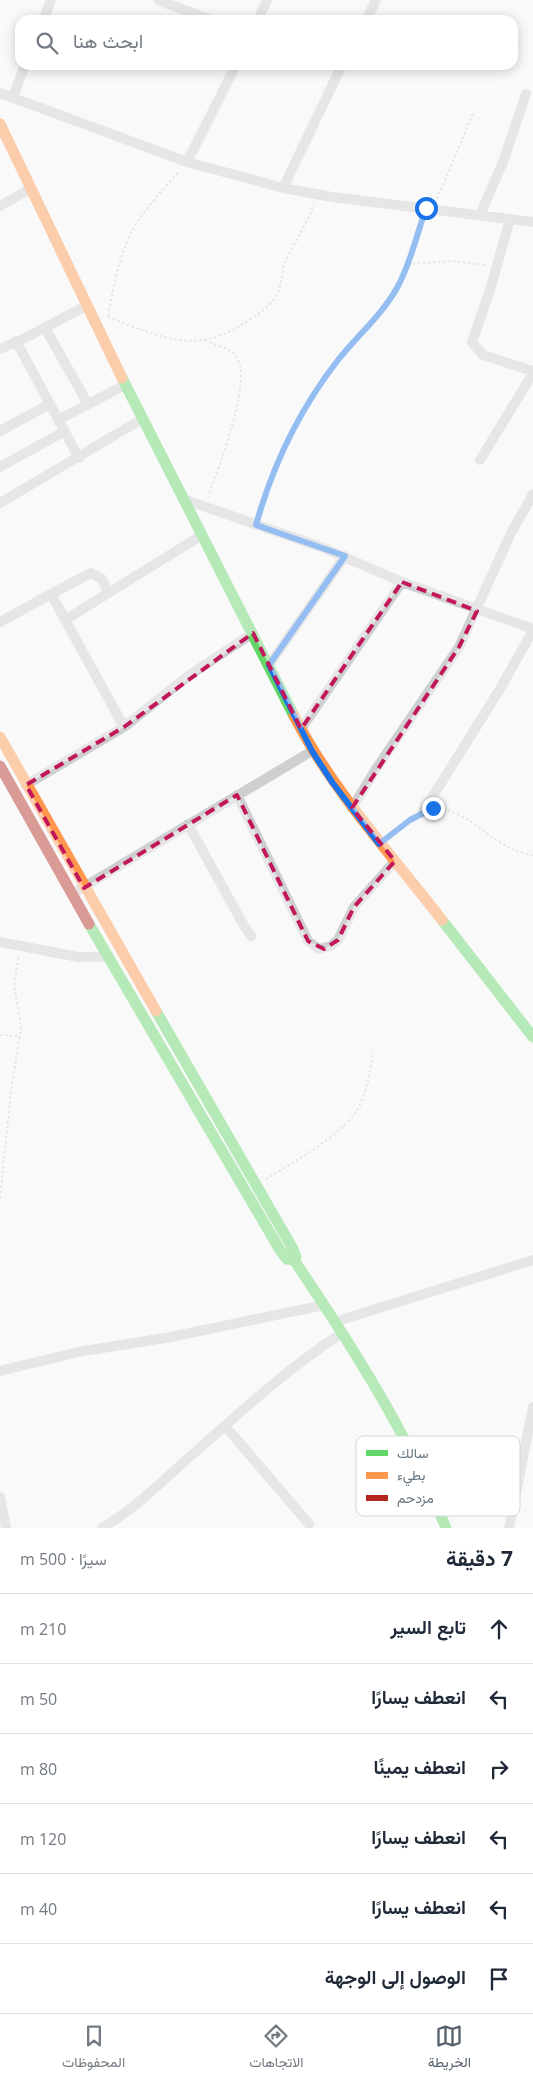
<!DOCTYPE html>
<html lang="ar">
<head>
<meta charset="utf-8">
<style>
	body { margin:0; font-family:"Open Sans",Vazirmatn,sans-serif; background:#f2f2f3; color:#1f2937; direction:rtl }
	.stop { position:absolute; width:15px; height:15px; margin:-11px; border:4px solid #1a73e8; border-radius:50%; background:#fff }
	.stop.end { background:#1a73e8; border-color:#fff; box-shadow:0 1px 5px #0008 }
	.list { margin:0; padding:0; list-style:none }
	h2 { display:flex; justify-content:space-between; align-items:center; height:65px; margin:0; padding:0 20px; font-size:21px }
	h2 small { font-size:16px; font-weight:400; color:#747a83 }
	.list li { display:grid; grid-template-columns:32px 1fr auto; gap:15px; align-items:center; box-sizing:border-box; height:70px; padding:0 20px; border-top:1px solid #e0e1e3 }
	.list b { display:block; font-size:19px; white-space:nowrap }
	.list em { font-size:16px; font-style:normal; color:#747a83 }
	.icon { flex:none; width:28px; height:28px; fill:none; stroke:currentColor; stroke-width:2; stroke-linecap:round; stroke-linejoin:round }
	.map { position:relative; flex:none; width:533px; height:1528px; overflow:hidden; direction:ltr }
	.search { position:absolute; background:#fff; box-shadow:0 2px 12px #0003; left:15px; right:15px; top:15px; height:55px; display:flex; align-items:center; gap:12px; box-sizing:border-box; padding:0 18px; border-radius:15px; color:#747a83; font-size:19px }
	.sheet { height:485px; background:#fff }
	nav { display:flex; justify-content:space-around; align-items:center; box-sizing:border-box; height:70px; border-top:1px solid #e0e1e3; background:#fff; font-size:14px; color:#747a83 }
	nav a { display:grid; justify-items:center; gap:2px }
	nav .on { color:#56606c }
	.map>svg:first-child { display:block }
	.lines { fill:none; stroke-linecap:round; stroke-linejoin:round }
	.path { stroke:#cbcccd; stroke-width:2; stroke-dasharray:2.5 2.5; stroke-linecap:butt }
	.street { stroke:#cecfd0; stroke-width:10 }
	.fast { stroke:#63d668; stroke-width:11 }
	.slow { stroke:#ff974d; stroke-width:11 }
	.jam { stroke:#b3261e; stroke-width:11 }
	.route { stroke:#1a73e8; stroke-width:6 }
	.marked { fill:none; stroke:#c2185b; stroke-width:4; stroke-dasharray:10 6; stroke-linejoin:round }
	.key { fill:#fff; stroke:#d1d6da; stroke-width:1 }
	.key-label { font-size:14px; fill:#657683 }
</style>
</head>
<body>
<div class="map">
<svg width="533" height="1528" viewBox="0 0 533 1528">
	<rect width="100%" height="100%" fill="#f9f9f9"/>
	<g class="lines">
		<!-- path -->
		<path class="path" d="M437 199 474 111
			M408 264 451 261 487 265
			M108 316C113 289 118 260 130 235 142 211 162 191 179 171
			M108 317C161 337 197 357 249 320 258 314 269 307 275 298 283 286 280 271 287 258 296 240 307 223 314 204
			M205 340C214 345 231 348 236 356 254 380 217 470 208 497
			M259 513C276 457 302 404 339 359 359 335 382 314 397 287 409 266 414 242 422 219
			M438 808C474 813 496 851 533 855
			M391 835 415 817
			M0 1035 20 1036
			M266 1179C292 1163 339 1137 356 1112 367 1094 370 1072 373 1052
			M0 1198 11 1092 21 1027 14 985 19 955"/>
		<!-- street -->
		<path class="street" d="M158 0 211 20
			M43 20 51 0
			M258 20 267 0
			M366 20 376 0
			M0 93 187 162 283 188 332 197 533 222
			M13 97 25 65
			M187 162 236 65
			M283 188 342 65
			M0 206 30 189
			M480 215 503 162 526 94
			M510 219 491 287 472 342 483 355 533 371
			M45 328 88 404
			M16 341 79 458
			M0 349 25 338 86 306
			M58 420 125 385
			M0 431 50 404
			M480 460 533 373
			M0 467 65 431
			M183 499 321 547 402 582 533 629
			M0 503 142 419
			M51 594 91 573 101 578 109 593
			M65 620 202 535
			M0 622 51 594 124 727
			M269 665 345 556
			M301 729 402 582
			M26 785 124 727 188 676 253 633
			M237 795 308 941 319 949 331 946 338 940 354 907 395 861
			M352 808 376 769 459 647 511 533 533 494
			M423 812 500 689 533 630
			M188 824 243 924 251 936
			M72 894 312 751
			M0 942 78 957H109
			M334 1322 533 1260
			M0 1371 78 1352 171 1337 324 1305
			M226 1427 309 1524
			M0 1497 6 1528
			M102 1528C133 1510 158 1485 185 1461 235 1417 285 1370 342 1333
			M509 1528 533 1407"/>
		<!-- fast -->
		<path class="fast" d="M122 378 294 716
			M442 920 533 1037
			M89 924 280 1250 287 1259 294 1260
			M156 1011 293 1249 296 1257 294 1260C352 1346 407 1432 446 1528"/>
		<!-- slow -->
		<path class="slow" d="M0 124 122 378
			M294 716C333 791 390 853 442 920
			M0 737 156 1011"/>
		<!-- jam -->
		<path class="jam" d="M0 766 89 924"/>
	</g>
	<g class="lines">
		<!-- route -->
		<path class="route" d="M426 208C417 234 411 262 398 286 383 314 358 335 338 360 299 410 273 464 256 525L345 556 269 665 312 751 332 782 379 844 410 820 433 808"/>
	</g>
	<!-- marked area -->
	<path d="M0 0H533V1528H0ZM402 582 477 611 459 647 352 808 395 861 354 907 338 940 324 949 308 941 237 795 84 888 26 785 124 727 253 633 301 729Z" fill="#f9f9f9" fill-opacity=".55" fill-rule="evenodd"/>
	<path class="marked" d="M402 582 477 611 459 647 352 808 395 861 354 907 338 940 324 949 308 941 237 795 84 888 26 785 124 727 253 633 301 729Z"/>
	<!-- legend -->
	<rect x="356" y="1436" width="164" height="80" rx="8" class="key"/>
	<rect x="366" y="1450" width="22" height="6" fill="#63d668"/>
	<rect x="366" y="1472" width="22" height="7" fill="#ff974d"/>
	<rect x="366" y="1495" width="22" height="6" fill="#b3261e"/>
	<g class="key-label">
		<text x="397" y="1458">سالك</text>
		<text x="397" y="1480">بطيء</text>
		<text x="397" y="1503">مزدحم</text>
	</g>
</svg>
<div class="stop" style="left:426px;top:208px"></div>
<div class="stop end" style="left:433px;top:808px"></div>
<div class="search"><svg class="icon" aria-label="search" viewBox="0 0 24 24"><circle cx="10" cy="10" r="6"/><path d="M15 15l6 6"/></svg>ابحث هنا</div>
</div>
<section class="sheet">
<h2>7 دقيقة<small>سيرًا · 500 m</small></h2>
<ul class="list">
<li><svg class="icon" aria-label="ahead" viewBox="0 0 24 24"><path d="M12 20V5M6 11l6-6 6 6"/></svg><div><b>تابع السير</b></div><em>210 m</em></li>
<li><svg class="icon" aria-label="left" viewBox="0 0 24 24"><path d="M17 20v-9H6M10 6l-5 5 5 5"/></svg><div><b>انعطف يسارًا</b></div><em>50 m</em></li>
<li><svg class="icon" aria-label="right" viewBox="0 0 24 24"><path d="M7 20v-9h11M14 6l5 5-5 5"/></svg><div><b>انعطف يمينًا</b></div><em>80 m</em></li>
<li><svg class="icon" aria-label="left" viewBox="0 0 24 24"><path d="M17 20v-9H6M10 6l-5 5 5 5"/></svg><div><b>انعطف يسارًا</b></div><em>120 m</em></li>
<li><svg class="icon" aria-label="left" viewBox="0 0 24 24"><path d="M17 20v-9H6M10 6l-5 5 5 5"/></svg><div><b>انعطف يسارًا</b></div><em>40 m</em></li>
<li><svg class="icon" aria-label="arrive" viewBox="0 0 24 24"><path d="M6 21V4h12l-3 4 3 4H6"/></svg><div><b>الوصول إلى الوجهة</b></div></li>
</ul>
</section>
<nav>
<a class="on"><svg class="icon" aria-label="map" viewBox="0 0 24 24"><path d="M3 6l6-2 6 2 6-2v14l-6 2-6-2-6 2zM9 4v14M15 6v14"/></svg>الخريطة</a>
<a><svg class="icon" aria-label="directions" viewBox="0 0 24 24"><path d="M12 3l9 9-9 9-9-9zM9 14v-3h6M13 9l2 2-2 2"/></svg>الاتجاهات</a>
<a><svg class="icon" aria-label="saved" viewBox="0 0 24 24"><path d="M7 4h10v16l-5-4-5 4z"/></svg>المحفوظات</a>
</nav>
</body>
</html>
